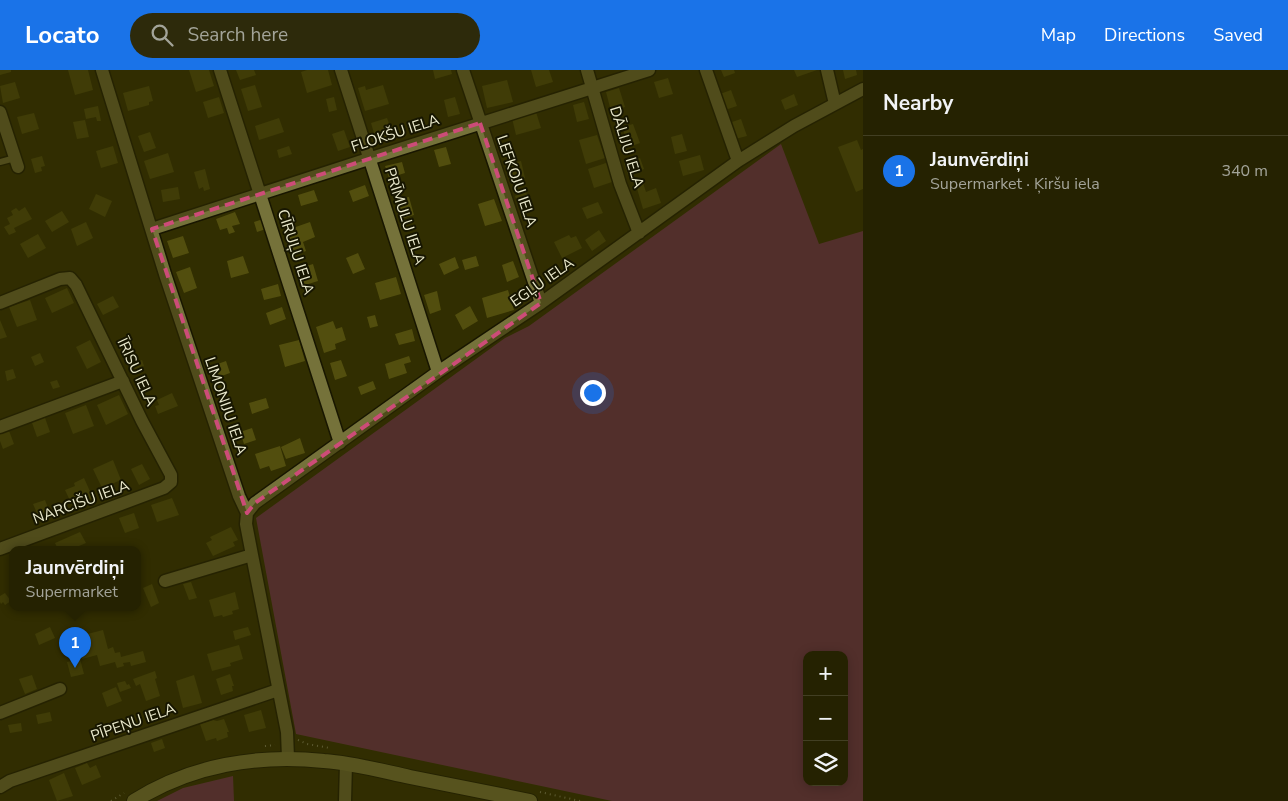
<!DOCTYPE html>
<html lang="en">
<head>
<meta charset="utf-8">
<style>
	body { margin:0; font-family:"Nunito Sans",sans-serif; background:#2d2a0b; color:#f1f3f6 }
	.controls { position:absolute; right:15px; bottom:15px; display:grid; overflow:hidden; border-radius:10px; box-shadow:0 2px 12px #0003 }
	.controls button { width:45px; height:45px; display:grid; place-items:center; padding:0; border:0; border-bottom:1px solid #423f23; background:#252201; color:#f1f3f6; font:25px sans-serif }
	.you { position:absolute; left:592px; top:322px; width:18px; height:18px; margin:-12px; border:4px solid #fff; border-radius:50%; background:#1a73e8; box-shadow:0 0 0 8px #1a73e833 }
	.badge { display:grid; place-items:center; width:32px; height:32px; border-radius:50%; background:#1a73e8; color:#fff; font-size:16px; font-weight:700 }
	.pin { position:absolute; translate:-50% -41px; filter:drop-shadow(0 1px 2px #0008) }
	.pin::after { content:''; position:absolute; top:26px; width:18px; height:15px; background:inherit; clip-path:polygon(0 0,100% 0,50% 100%) }
	.popup { position:absolute; left:9px; top:476px; width:132px; height:65px; box-sizing:border-box; display:grid; place-content:center; border-radius:10px; background:#252201; filter:drop-shadow(0 1px 4px #0005); font-size:16px; white-space:nowrap; color:#a3a499 }
	.popup b { font-size:19px; color:#f1f3f6 }
	.popup::after { content:''; position:absolute; left:50%; top:100%; margin-left:-10px; border:10px solid transparent; border-top-color:#252201 }
	.list { margin:0; padding:0; list-style:none }
	h2 { display:flex; justify-content:space-between; align-items:center; height:65px; margin:0; padding:0 20px; font-size:21px }
	h2 small { font-size:16px; font-weight:400; color:#a3a499 }
	.list li { display:grid; grid-template-columns:32px 1fr auto; gap:15px; align-items:center; box-sizing:border-box; height:70px; padding:0 20px; border-top:1px solid #423f23 }
	.list b { display:block; font-size:19px; white-space:nowrap }
	.list p { margin:0; font-size:16px; white-space:nowrap; color:#a3a499 }
	.list em { font-size:16px; font-style:normal; color:#a3a499 }
	.icon { flex:none; width:28px; height:28px; fill:none; stroke:currentColor; stroke-width:2; stroke-linecap:round; stroke-linejoin:round }
	.map { position:relative; flex:none; width:863px; height:731px; overflow:hidden }
	header { display:flex; align-items:center; gap:30px; box-sizing:border-box; height:70px; padding:0 25px; background:#1a73e8; color:#fff }
	header strong { font-size:24px }
	nav { display:flex; gap:28px; margin-inline-start:auto; font-size:18px }
	.search { width:350px; height:45px; background:#2d2a0b; display:flex; align-items:center; gap:12px; box-sizing:border-box; padding:0 18px; border-radius:28px; color:#a3a499; font-size:19px }
	main { display:flex }
	aside { flex:1; background:#252201 }
	.map>svg:first-child { display:block }
	.green { fill:#7a325d; fill-rule:evenodd }
	.building { fill:#524e0e }
	.lines { fill:none; stroke-linecap:round; stroke-linejoin:round }
	.service-casing { stroke:#181600; stroke-width:9 }
	.minor-casing { stroke:#181600; stroke-width:15 }
	.secondary-casing { stroke:#181600; stroke-width:16 }
	.path { stroke:#93916c; stroke-width:2; stroke-dasharray:1 4; stroke-linecap:butt }
	.service { stroke:#75723a; stroke-width:6 }
	.minor { stroke:#75723a; stroke-width:12 }
	.secondary { stroke:#858241; stroke-width:14 }
	.marked { fill:none; stroke:#cc4c78; stroke-width:4; stroke-dasharray:10 6; stroke-linejoin:round }
	.labels { text-anchor:middle; stroke-width:4; stroke-linejoin:round; paint-order:stroke }
	.street-label { font-size:15px; fill:#ebeacd; stroke:#171601 }
</style>
</head>
<body>
<header>
<strong>Locato</strong>
<div class="search"><svg class="icon" aria-label="search" viewBox="0 0 24 24"><circle cx="10" cy="10" r="6"/><path d="M15 15l6 6"/></svg>Search here</div>
<nav><a>Map</a><a>Directions</a><a>Saved</a></nav>
</header>
<main>
<div class="map">
<svg width="863" height="731" viewBox="0 0 863 731">
	<rect width="100%" height="100%" fill="#312e01"/>
	<!-- green -->
	<path class="green" d="M781 74 819 174 863 161V731H612L296 664 256 448 505 268 529 256ZM807 585H844V712H807Z
		M233 706 234 731H157L183 718Z"/>
	<!-- building -->
	<path class="building" d="M0 0H11V2L0 5Z
		M68 0H88L93 20 75 25Z
		M189 0H209L214 16 196 22Z
		M236 0H254L256 5 240 10Z
		M307 0H328L332 15 307 23 301 2Z
		M433 0H451L452 4 435 9Z
		M531 0H549L553 12 536 17Z
		M721 0H734L735 3 724 7Z
		M794 0H817L797 7Z
		M843 0H856L857 5 845 9Z
		M668 8 673 24 659 28 654 12Z
		M507 10 513 32 487 38 482 16Z
		M15 12 20 28 3 33 0 16Z
		M255 15 262 37 248 41 241 19Z
		M383 15 389 34 365 41 358 18 365 16 366 20Z
		M149 16 153 31 149 32V35L128 41 123 23Z
		M619 18 625 37 611 41 606 22Z
		M731 20 737 36 725 40 720 24Z
		M794 24 798 35 785 40 781 30Z
		M219 27 224 43 208 48 203 32Z
		M334 27 337 40 329 42 326 29Z
		M455 27 460 44 448 47 444 30Z
		M584 32 589 49 577 52 573 35Z
		M98 36 101 51H97L96 47 86 49 84 39Z
		M536 42 541 58 516 65 512 48Z
		M34 43 39 59 22 64 17 47Z
		M279 48 284 62 259 70 255 56Z
		M387 48 393 65 376 70 371 53Z
		M741 49 747 66 735 69 729 53Z
		M85 50 89 67 77 69 73 52Z
		M633 54 640 73 629 77 622 57Z
		M344 60 350 77 338 81 332 64Z
		M150 62 156 78 144 82 138 66Z
		M682 64 687 81 675 84 671 67Z
		M597 65 605 88 586 94 579 70Z
		M857 70 861 80 863 79V119L856 122 838 77Z
		M113 76 118 93 101 98 96 81Z
		M289 76 292 84 279 88 277 80Z
		M446 77 451 94 439 97 434 80Z
		M168 83 174 102 150 109 144 91Z
		M700 85 704 100 683 106 679 91Z
		M42 86 45 96 41 97 42 101 35 103 31 89Z
		M640 88 644 99 628 105 624 94Z
		M521 91 525 108 513 111 509 94Z
		M402 92 405 103 389 108 385 96Z
		M609 92 615 111 594 118 588 99Z
		M205 99 210 119 204 121 203 117 199 119 194 102Z
		M643 113 646 122 656 118 661 133 643 139 636 115Z
		M365 115 369 126 353 132 349 121Z
		M178 117 180 129 163 132 161 120Z
		M314 120 318 131 301 136 298 125Z
		M526 122 533 139 521 143 515 126Z
		M96 124 112 131 105 147 89 139Z
		M409 127 414 145 401 149 395 130Z
		M494 129 502 151 485 156 478 134Z
		M598 132 603 143 587 149 582 138Z
		M25 137 32 149 14 158 16 162 9 165 4 157 10 154 7 148 13 145 11 141 16 138 19 141Z
		M62 141 69 152 52 162 45 151Z
		M235 142 240 154 232 156 235 162 229 164 227 158 220 160 216 149Z
		M263 149 266 159 257 162 254 152Z
		M86 152 93 168 77 176 71 159Z
		M310 152 315 167 303 172 306 181 295 185 287 160Z
		M599 160 606 171 592 181 585 170Z
		M38 164 46 178 28 188 20 174Z
		M569 165 571 168 576 166 582 178 562 188 554 172Z
		M183 166 189 183 173 188 167 171Z
		M358 183 365 199 353 204 346 188Z
		M243 186 249 203 231 208 227 191Z
		M476 186 479 196 465 200 462 190Z
		M455 187 459 198 444 205 439 194Z
		M513 191 519 207 507 212 502 195Z
		M313 194 318 211 302 216 297 199Z
		M190 197 197 218 184 223 176 202Z
		M396 207 401 224 380 230 375 213Z
		M278 214 281 226 264 230 261 219Z
		M67 218 74 233 52 243 45 228Z
		M508 220 514 240 487 248 482 228Z
		M437 221 441 240 430 244 424 225Z
		M113 226 119 237 103 245 97 234Z
		M30 230 37 250 17 257 9 237Z
		M470 236 478 251 463 260 455 245Z
		M282 237 286 249 270 255 266 243Z
		M375 245 378 256 370 258 367 247Z
		M0 250 7 267 0 269Z
		M333 251 336 259 342 257 346 270 335 274 336 279 324 283 316 257Z
		M412 259 415 271 399 275 395 264Z
		M90 270 101 292 87 299 76 277Z
		M299 270 305 291 285 297 279 275Z
		M40 283 44 292 35 296 31 287Z
		M409 286 411 292 404 294 407 303 389 309 385 294Z
		M142 290 144 296 139 298 140 301 136 302 133 294Z
		M341 290 347 306 335 310 330 293Z
		M226 291 230 303 213 309 209 297Z
		M13 299 16 308 7 311 5 301Z
		M57 310 60 317 53 319 50 312Z
		M373 311 376 319 361 325 358 317Z
		M172 323 178 336 158 344 155 336 159 335 157 330Z
		M119 325 128 344 106 355 97 335Z
		M266 328 269 338 252 344 249 333Z
		M86 335 94 356 73 364 65 343Z
		M44 345 50 362 37 367 31 350Z
		M8 358 14 374 3 379 0 371V362Z
		M252 358 256 370 244 374 240 362Z
		M300 368 305 383 286 389 281 377Z
		M280 376 286 396 271 401 269 396 260 399 255 384Z
		M113 390 121 410 102 418 93 399Z
		M142 394 150 409 139 415 131 399Z
		M84 408 93 428 73 437 65 420 75 416 74 413Z
		M172 428 179 445 157 452 151 435Z
		M45 430 51 446 40 450 33 434Z
		M134 443 139 458 125 463 119 448Z
		M231 457 238 470 233 472 235 476 213 486 206 473 212 470 210 467Z
		M80 462 86 473 72 479H58L55 473Z
		M191 512 197 528 189 530 183 514Z
		M152 514 159 533 151 537 143 518Z
		M235 522 239 539 232 541 233 544 223 547 222 545 214 547 209 530Z
		M5 523 11 531 5 535 3 532 1 534 0 532V526Z
		M50 557 55 568 39 575 35 564Z
		M248 557 251 565 235 570 233 561Z
		M103 560 108 579 113 577 115 583 120 582 121 587 143 581 146 592 131 596 130 592 123 593 124 596 117 598 115 592 100 596 97 585 82 589 76 567Z
		M239 575 243 589 230 593 231 596 212 601 207 584Z
		M80 589 84 604 71 607 67 592Z
		M155 601 157 608 155 609 160 626 146 631 140 614 136 616 133 609Z
		M230 604 234 616H232L233 621 221 625 216 609Z
		M32 605 37 619 25 624 19 609Z
		M194 605 202 633 183 638 176 611Z
		M125 611 127 615 129 614 131 618 120 622 117 613Z
		M116 617 122 631 107 637 102 623Z
		M261 640 266 658 249 662 244 645Z
		M50 642 52 651 38 654 36 645Z
		M224 649 229 662H227L228 667 217 671 216 668 206 671 200 654 213 650 217 651Z
		M21 653 22 661 10 663 8 655Z
		M162 669 165 678 154 682 151 673Z
		M87 693 90 698 96 695 101 707 82 715 75 698Z
		M64 703 73 726 57 731 49 710Z"/>
	<g class="lines">
		<!-- service casing -->
		<g class="service-casing">
			<path id="service" d="M0 92 15 88"/>
		</g>
		<!-- minor casing -->
		<g class="minor-casing">
			<path id="minor" d="M102 0 165 204 239 426 247 443 246 454 252 485 287 662 288 688
				M220 0 340 373
				M341 0 438 302
				M463 0 541 233
				M587 0 620 114 639 163
				M706 0 738 91
				M827 0 835 34
				M0 42 18 97
				M152 159 359 92 649 0
				M0 233 60 209 70 208 76 215 142 351 171 405V412L164 418 0 479
				M0 357 123 311
				M247 443 255 433 438 302 541 233 738 91 794 56 863 19
				M165 511 252 485
				M0 643 60 619
				M0 717 10 711 278 620
				M345 731 346 694"/>
		</g>
		<!-- secondary casing -->
		<g class="secondary-casing">
			<path id="secondary" d="M134 731C191 695 258 684 324 691 353 693 382 701 410 707 450 715 490 723 530 731"/>
		</g>
		<!-- path -->
		<path class="path" d="M298 670 307 674 330 678
			M265 676 275 675
			M540 722 580 731
			M111 731 124 723"/>
		<!-- service -->
		<use href="#service" class="service"/>
		<!-- minor -->
		<use href="#minor" class="minor"/>
		<!-- secondary -->
		<use href="#secondary" class="secondary"/>
	</g>
	<!-- marked area -->
	<path d="M0 0H863V731H0ZM480 53 541 233 255 433 247 443 152 159Z" fill="#312e01" fill-opacity=".55" fill-rule="evenodd"/>
	<path class="marked" d="M480 53 541 233 255 433 247 443 152 159Z"/>
	<g class="labels">
		<!-- street labels -->
		<g class="street-label">
			<text transform="translate(395 63) rotate(-18)" y="5">FLOKŠU IELA</text>
			<text transform="translate(627 77) rotate(73)" y="5">DĀLIJU IELA</text>
			<text transform="translate(517 111) rotate(71)" y="5">LEFKOJU IELA</text>
			<text transform="translate(405 146) rotate(72)" y="5">PRĪMULU IELA</text>
			<text transform="translate(296 182) rotate(72)" y="5">CĪRUĻU IELA</text>
			<text transform="translate(542 212) rotate(-35)" y="5">EGĻU IELA</text>
			<text transform="translate(137 302) rotate(65)" y="5">ĪRISU IELA</text>
			<text transform="translate(226 336) rotate(71)" y="5">LIMONIJU IELA</text>
			<text transform="translate(81 432) rotate(-20)" y="5">NARCIŠU IELA</text>
			<text transform="translate(133 652) rotate(-19)" y="5">PĪPEŅU IELA</text>
		</g>
	</g>
</svg>
<div class="controls">
<button>+</button>
<button>−</button>
<button><svg class="icon" aria-label="layers" viewBox="0 0 24 24"><path d="M12 4l9 5-9 5-9-5zM3 14l9 5 9-5"/></svg></button>
</div>
<div class="you"></div>
<div class="pin badge" style="left:75px;top:598px">1</div>
<div class="popup"><b>Jaunvērdiņi</b>Supermarket</div>
</div>
<aside>
<h2>Nearby<small></small></h2>
<ul class="list">
<li><span class="badge">1</span><div><b>Jaunvērdiņi</b><p>Supermarket · Ķiršu iela</p></div><em>340 m</em></li>
</ul>
</aside>
</main>
</body>
</html>
